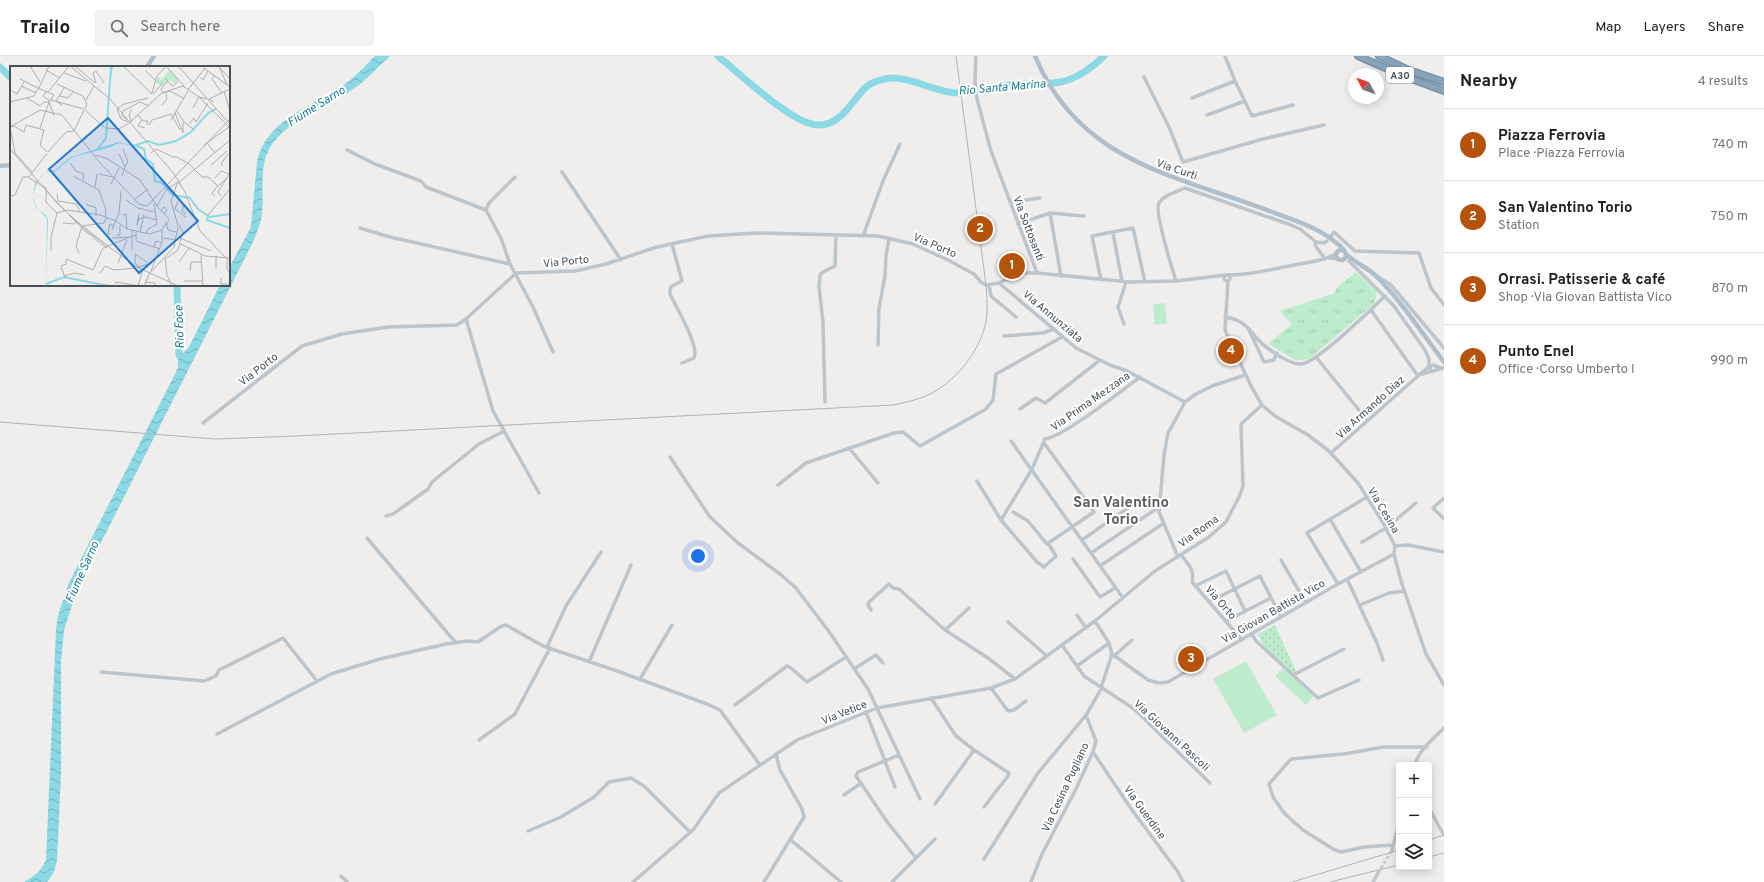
<!DOCTYPE html>
<html lang="en">
<head>
<meta charset="utf-8">
<style>
	body { margin:0; font-family:Overpass,sans-serif; background:#f2f2f2; color:#202124 }
	.controls { position:absolute; right:12px; bottom:12px; display:grid; overflow:hidden; border-radius:4px; box-shadow:0 2px 10px #0003 }
	.controls button { width:36px; height:36px; display:grid; place-items:center; padding:0; border:0; border-bottom:1px solid #e0e0e0; background:#fff; color:#202124; font:20px sans-serif }
	.compass { position:absolute; left:1348px; top:12px; width:36px; height:36px; border-radius:50%; background:#fff; box-shadow:0 2px 10px #0003; rotate:311deg }
	.you { position:absolute; left:698px; top:500px; width:14px; height:14px; margin:-10px; border:3px solid #fff; border-radius:50%; background:#1a73e8; box-shadow:0 0 0 6px #1a73e833 }
	.badge { display:grid; place-items:center; width:26px; height:26px; border-radius:50%; background:#b45309; color:#fff; font-size:13px; font-weight:700 }
	.pin { position:absolute; translate:-50% -50%; border:2px solid #fff; box-shadow:0 1px 4px #0006 }
	.list { margin:0; padding:0; list-style:none }
	h2 { display:flex; justify-content:space-between; align-items:center; height:52px; margin:0; padding:0 16px; font-size:17px }
	h2 small { font-size:13px; font-weight:400; color:#757577 }
	.list li { display:grid; grid-template-columns:26px 1fr auto; gap:12px; align-items:center; box-sizing:border-box; height:72px; padding:0 16px; border-top:1px solid #e0e0e0 }
	.list b { display:block; font-size:15px; white-space:nowrap }
	.list p { margin:0; font-size:13px; white-space:nowrap; color:#757577 }
	.list em { font-size:13px; font-style:normal; color:#757577 }
	.icon { flex:none; width:22px; height:22px; fill:none; stroke:currentColor; stroke-width:2; stroke-linecap:round; stroke-linejoin:round }
	.map { position:relative; flex:none; width:1444px; height:826px; overflow:hidden }
	header { display:flex; align-items:center; gap:24px; box-sizing:border-box; height:56px; padding:0 20px; background:#fff; border-bottom:1px solid #e0e0e0 }
	header strong { font-size:19px }
	nav { display:flex; gap:22px; margin-inline-start:auto; font-size:14px }
	.search { width:280px; height:36px; background:#f2f2f2; display:flex; align-items:center; gap:10px; box-sizing:border-box; padding:0 14px; border-radius:4px; color:#757577; font-size:15px }
	main { display:flex }
	aside { flex:1; background:#fff }
	.map>svg:first-child { display:block }
	.grass { fill:url(#grass-dots) }
	.park { fill:url(#park-tufts) }
	.pitch { fill:#bdeccc }
	.water { fill:url(#water-waves) }
	.lines { fill:none; stroke-linecap:round; stroke-linejoin:round }
	.river { stroke:#8cd9e6; stroke-width:7 }
	.minor-tunnel { stroke:#cececf; stroke-width:3.5; stroke-dasharray:3.5 2; stroke-linecap:butt }
	.highway-casing { stroke:#728ea5; stroke-width:8 }
	.minor { stroke:#bcc5cc; stroke-width:3.5 }
	.major { stroke:#aebecb; stroke-width:4.5 }
	.highway { stroke:#87a3ba; stroke-width:5.5 }
	.rail { stroke:#b0b3b7; stroke-width:1 }
	.labels { text-anchor:middle; stroke-width:4; stroke-linejoin:round; paint-order:stroke }
	.shield { fill:#fff; stroke:#7e858b; stroke-width:1 }
	.shield-label { font-size:10px; font-weight:bold; fill:#465159 }
	.street-label { font-size:11px; fill:#465159; stroke:#fff }
	.water-label { font-size:12px; font-style:italic; fill:#147e91; stroke:#fff }
	.district-label { font-size:15px; font-weight:bold; fill:#5a5e62; stroke:#fff }
	.inset-river { fill:none; stroke:#8cd9e6; stroke-width:2 }
	.inset-road { fill:none; stroke:#acafb2; stroke-width:1 }
	.view { fill:#227ad4; fill-opacity:0.15; stroke:#227ad4; stroke-width:2 }
	.inset-edge { fill:none; stroke:#465159; stroke-width:2 }
</style>
</head>
<body>
<header>
<strong>Trailo</strong>
<div class="search"><svg class="icon" aria-label="search" viewBox="0 0 24 24"><circle cx="10" cy="10" r="6"/><path d="M15 15l6 6"/></svg>Search here</div>
<nav><a>Map</a><a>Layers</a><a>Share</a></nav>
</header>
<main>
<div class="map">
<svg width="1444" height="826" viewBox="0 0 1444 826">
	<defs>
		<pattern id="grass-dots" width="8" height="8" patternUnits="userSpaceOnUse"><rect width="8" height="8" fill="#bdeccc"/><path d="M2 2h.1M6 6h.1" fill="none" stroke="#a4ccb1" stroke-width="1.8" stroke-linecap="round"/></pattern>
		<pattern id="park-tufts" width="24" height="20" patternUnits="userSpaceOnUse"><rect width="24" height="20" fill="#bdeccc"/><path d="M3 7l-1-3M5 7V3M7 7l1-3M15 17l-1-3M17 17v-4M19 17l1-3" fill="none" stroke="#a4ccb1"/></pattern>
		<pattern id="water-waves" width="16" height="10" patternUnits="userSpaceOnUse"><rect width="16" height="10" fill="#8cd9e6"/><path d="M0 5q4-4 8 0t8 0" fill="none" stroke="#74b2bd"/></pattern>
	</defs>
	<rect width="100%" height="100%" fill="#f0eded"/>
	<!-- grass -->
	<path class="grass" d="M1275 569 1296 615 1292 617 1263 589 1258 578Z"/>
	<!-- park -->
	<path class="park" d="M1356 216 1377 236 1374 248 1309 303 1295 304 1268 288 1292 268 1280 255 1335 237 1336 232Z"/>
	<!-- pitch -->
	<path class="pitch" d="M1165 247 1167 267 1155 269 1153 248Z
		M1246 605 1277 659 1244 677 1213 623Z
		M1283 612 1314 640 1306 649 1275 620Z"/>
	<!-- water -->
	<path class="water" d="M375 0H390C380 9 370 20 359 29 331 50 279 65 266 100 260 118 264 139 262 158 261 167 257 175 254 184L77 534 64 574 61 606V717L57 805 53 818 47 826H24C35 820 41 815 46 804L56 573 58 560 68 529 78 509 178 312V290L183 297 189 291 220 229H229V212L251 171 257 106C265 65 310 51 341 31 354 22 364 11 375 0Z"/>
	<g class="lines">
		<!-- river -->
		<path class="river" d="M718 0C739 17 794 70 819 69 841 69 852 45 865 32 871 26 884 22 893 22 915 22 936 37 958 37 975 36 992 31 1009 29 1025 27 1044 29 1060 26 1075 24 1093 11 1104 0
			M0 11 11 22
			M177 229 179 299"/>
		<!-- minor-tunnel -->
		<path class="minor-tunnel" d="M1442 776 1444 780
			M1378 817 1392 794"/>
		<!-- highway casing -->
		<g class="highway-casing">
			<path id="highway" d="M1358 0 1406 21 1444 35
				M1379 0 1409 14 1444 26"/>
		</g>
		<!-- minor -->
		<path class="minor" d="M976 0 975 23 976 39 991 95 1037 217 1129 226 1176 225 1226 219
			M1225 0 1235 25 1252 60 1293 49
			M1144 21 1169 71 1183 106 1263 83 1324 69
			M1192 42 1235 25
			M1207 59 1245 45
			M347 94 375 108 421 125 426 131 486 154 501 182 510 208
			M562 116 621 204
			M1010 146 1040 142
			M486 154 489 147 515 121
			M1050 157 1061 220
			M1018 168 1050 157 1084 160
			M360 172 390 181 510 208 533 251 553 296
			M1113 177 1122 225
			M863 180 883 125 900 88
			M1331 180 1334 176 1355 195 1419 197 1431 232 1444 249
			M672 188 682 225 672 230 670 233V238C676 251 700 291 694 302L682 307
			M1329 202 1338 203
			M1325 203 1315 189 1316 186 1324 187 1327 185
			M1349 205 1394 250 1425 294 1429 303V312L1432 315
			M1224 222a3 3 0 1 1 6 0a3 3 0 1 1-6 0Z
			M1228 219C1249 219 1269 214 1289 210 1306 206 1322 206 1337 197
			M1377 220 1391 229 1444 292
			M1101 224 1092 180 1133 172 1145 226
			M1176 225C1172 212 1154 156 1159 147 1163 139 1177 136 1185 132L1291 169 1300 173 1316 186
			M1228 225 1225 274 1251 330 1262 349 1275 360 1308 379 1329 395 1358 427 1382 465 1395 490 1394 498 1401 525 1426 598 1444 629
			M999 227 1076 292 1110 309 1127 315 1185 346
			M989 229 991 240 1016 261
			M1371 254 1418 320
			M1225 261C1250 265 1249 278 1266 291 1274 297 1291 309 1302 308 1317 306 1372 253 1385 240
			M466 263 493 355 539 437
			M1124 268 1118 251 1126 226
			M1249 274 1264 306 1274 304 1277 297
			M1004 280 1043 277 1054 273
			M878 289 879 252 885 220 886 200 889 183
			M1316 301 1367 364
			M1422 318 1444 312
			M825 346 823 266 819 231 820 219 823 216 835 210 836 179
			M1020 353 1036 342 1045 347 1100 304
			M203 367 302 290 342 278 388 271 457 269 466 263 516 217 575 215 606 208 657 191 708 180 757 177 878 180 913 188 948 204 974 218 981 226 986 229 999 227 1019 217H1037
			M1011 385 1123 542
			M1044 387 1094 456 1047 488
			M849 392 878 427
			M1331 397 1427 312 1433 309 1441 312
			M670 401 710 461 738 487 780 518 796 532 830 577 868 633 920 743
			M977 425 1001 464 1032 413 1045 383C1062 382 1123 334 1140 321
			M778 429 806 407 894 377 903 376 920 390 986 353 993 344 996 318 1062 281
			M1444 442 1433 452 1444 463
			M386 460 393 458 428 433 432 426 479 388 504 375
			M1330 463 1361 516
			M1001 464 1037 506 1044 511 1056 500 1050 490 1047 488 1028 465 1013 456
			M367 482 456 587
			M1082 484 1145 440 1158 452
			M1362 486 1386 472 1416 447
			M1395 490 1408 489 1444 496
			M1091 497 1159 451
			M1181 499C1188 508 1195 514 1192 526L1242 584
			M1178 501 1159 456 1164 399 1168 377 1185 346 1196 338 1212 330 1245 319
			M1073 503 1100 541 1115 532
			M1281 504 1306 547
			M1100 510 1164 467
			M1347 523 1377 587 1383 604
			M1338 528 1307 477 1367 441
			M1195 530 1226 515 1245 555
			M1209 546 1260 520 1281 561
			M1360 549 1389 537 1404 535
			M871 554 868 549 869 546 889 528 893 532 899 533 945 574 988 602 1015 623
			M1077 559 1086 572
			M1095 565 1109 587 1112 598 1148 624 1159 627 1168 626 1338 528 1394 498
			M1226 565 1271 542
			M1008 566 1047 600
			M945 574 969 552
			M1252 578 1256 585 1318 642 1359 624
			M1062 589 1084 620 1134 653 1210 727
			M547 591 566 550 601 496
			M1114 600 1132 584
			M589 606 631 509
			M1077 610 1109 587
			M854 613 876 599 883 607
			M101 616 204 625 216 620 219 614 283 582 317 625
			M1293 619 1344 593
			M640 623 672 569
			M991 632 1008 655 1014 654 1026 645
			M931 642 956 680 974 694 1009 717 1008 720 984 751
			M735 649 787 610 791 612 807 626 846 601
			M866 656 895 731
			M217 678 331 618 380 603 446 588 466 585 478 586 500 571 506 569 543 590 620 616 707 648 720 654 760 709
			M479 684 515 658 550 592
			M1093 696 1132 754 1178 816 1183 826
			M899 699 858 716 856 720 888 767 916 802 935 783
			M1415 709C1418 695 1434 682 1444 672
			M844 739 861 727
			M935 748 974 694
			M1429 752 1442 776
			M528 775 561 761 594 741 609 726 631 722 644 730 690 776
			M791 784 841 826
			M1393 789 1364 791 1341 796 1333 793 1303 774 1285 758 1273 741 1269 728 1291 703 1344 698 1383 691H1427
			M1392 794 1399 767
			M984 803 1038 717 1086 659
			M341 820 347 826
			M633 826 693 774 719 737 797 684 877 652 991 632 1015 623 1095 565 1155 515 1209 481 1226 466 1239 441 1243 430 1241 368 1262 349
			M764 826 804 761 802 753 780 714 776 698
			M892 826 916 802
			M1031 826 1042 798 1076 733 1093 696 1096 685 1086 659 1100 635 1112 598
			M1373 826 1378 817"/>
		<!-- major -->
		<path class="major" d="M1035 0C1079 107 1176 119 1272 156 1297 165 1326 174 1344 194
			M147 11 154 0
			M0 110 11 109
			M1336 199a5 5 0 1 1 10 0a5 5 0 1 1-10 0Z
			M1346 198C1355 207 1367 211 1376 220 1402 246 1422 277 1444 306"/>
		<!-- highway -->
		<use href="#highway" class="highway"/>
		<!-- rail -->
		<path class="rail" d="M0 366 215 383 297 380 893 349C904 347 916 344 926 340 955 327 979 297 986 266 988 254 987 242 986 229L956 0
			M1429 784 1444 779
			M1429 801 1444 797
			M1292 826 1399 794
			M1330 826 1399 809"/>
	</g>
	<g class="labels">
		<!-- shield labels -->
		<rect class="shield" x="1386" y="11" width="28" height="16" rx="3"/>
		<g class="shield-label">
			<text x="1400" y="23">A30</text>
		</g>
		<!-- street labels -->
		<g class="street-label">
			<text transform="translate(1177 113) rotate(19)" y="4">Via Curti</text>
			<text transform="translate(1029 172) rotate(69)" y="4">Via Sottosanti</text>
			<text transform="translate(935 189) rotate(23)" y="4">Via Porto</text>
			<text transform="translate(566 205) rotate(-6)" y="4">Via Porto</text>
			<text transform="translate(1053 260) rotate(40)" y="4">Via Annunziata</text>
			<text transform="translate(258 313) rotate(-38)" y="4">Via Porto</text>
			<text transform="translate(1090 345) rotate(-35)" y="4">Via Prima Mezzana</text>
			<text transform="translate(1370 351) rotate(-42)" y="4">Via Armando Diaz</text>
			<text transform="translate(1384 454) rotate(59)" y="4">Via Cesina</text>
			<text transform="translate(1198 475) rotate(-36)" y="4">Via Roma</text>
			<text transform="translate(1221 546) rotate(49)" y="4">Via Orto</text>
			<text transform="translate(1273 555) rotate(-30)" y="4">Via Giovan Battista Vico</text>
			<text transform="translate(844 656) rotate(-22)" y="4">Via Vetice</text>
			<text transform="translate(1172 679) rotate(43)" y="4">Via Giovanni Pascoli</text>
			<text transform="translate(1065 731) rotate(-65)" y="4">Via Cesina Pugliano</text>
			<text transform="translate(1145 756) rotate(54)" y="4">Via Guerdine</text>
		</g>
		<!-- water labels -->
		<g class="water-label">
			<text transform="translate(1002 31) rotate(-5)" y="4">Rio Santa Marina</text>
			<text transform="translate(316 50) rotate(-32)" y="4">Fiume Sarno</text>
			<text transform="translate(179 271) rotate(-92)" y="4">Rio Foce</text>
			<text transform="translate(82 516) rotate(-66)" y="4">Fiume Sarno</text>
		</g>
		<!-- district labels -->
		<g class="district-label">
			<text x="1121" y="451">San Valentino<tspan x="1121" dy="17">Torio</tspan></text>
		</g>
	</g>
	<!-- overview -->
	<g transform="translate(10 10)">
		<rect width="220" height="220" fill="#f0eded"/>
		<path d="M160 4 169 14 165 18 160 14 151 20 146 16 148 11 151 14Z" fill="#bdeccc"/>
		<path d="M109 76 125 80 109 77 101 81 63 91 44 106H36L27 116 23 131 28 144 36 149 38 153 36 220 37 152 27 143 23 133 25 117 37 105H44L61 91Z" fill="#8cd9e6"/>
		<path class="inset-river" d="M100 13 102 0M124 79 134 83 136 93 143 98 145 115 152 117 163 129 180 132 188 143 200 151 220 148M126 79 138 75 149 79 166 75 181 66 198 47 206 43M87 84 96 72 101 0M198 150 197 154 220 162M36 218 54 211 99 220"/>
		<path class="inset-road" d="M20 0 30 16M60 0 100 33 164 108 175 126 190 165 220 196M65 0 85 17M113 0 142 28M156 0 174 20M168 0 220 58M209 0 217 19M209 1 220 13M36 4 50 12M135 4 146 15M198 5 220 21M54 7 76 15M204 10 202 13 212 27M190 11 193 14 198 5 192 0M10 13 28 22M158 16 163 20 167 16M86 17 83 7 86 5 94 17M47 18 73 30 77 38 75 43M11 20 26 27M29 22 39 0M178 24 195 2M2 25 7 28 14 16M214 25 220 45M36 26 33 30 40 35M38 26 59 0M153 26 151 23 158 15 155 12M142 27 147 10 156 0M154 27 160 25 173 32M143 28 153 17M50 30 58 32 63 26M41 34 74 43M76 34 84 20M0 36 24 30 28 22 44 29 39 36H34L30 40 17 32M39 36 44 50M204 36 199 33 220 23M52 39 46 35 54 22M152 39 157 33 156 28M183 42 189 31 197 33M75 44 95 62 109 63 119 57 152 27 173 20 189 31 220 62M166 44 174 56 183 63M165 47 173 67V56M128 49 133 55H138L137 59M132 53 128 60 135 62M118 54 112 50 113 45 130 36 139 40M161 54 178 25M118 56 111 53 107 43 114 38 138 32M122 56 119 49 122 43M179 58 184 52 186 56 198 37M139 59 142 54 161 48 170 64M0 61 30 44 52 49 90 97 129 138 137 140 220 53M30 62 39 36M197 77 205 87M194 79 219 61M0 83 48 138 77 165 127 201 168 220M113 83 118 96 115 101M38 86 56 66 64 65 74 44M141 87 146 83 163 91H167L179 98 192 111H198L208 120M109 88 115 101 112 110M85 89 96 92 130 114 147 140M60 97 66 105 74 108 73 114M201 99 217 85M213 100 211 98 218 88M22 106 5 87 0 61 4 60 14 66 16 59 34 64 30 79 37 86M89 108 103 111M63 110 89 124 96 144 95 151M19 111 37 87M19 112 36 122V136L47 147 57 144 90 149 106 155 117 163 139 168 152 164M205 112 211 105 219 108M101 118 109 102M85 121 87 108M36 124 55 145M47 128 48 135 66 138 70 146M0 130 5 129 13 111H19M204 130 202 127 205 123 217 112M211 130 208 126 220 107M125 133 138 123M116 134 128 142 144 146M168 135 165 143 176 151M76 138 86 142V150M144 138 147 158M174 138 172 145 176 148M151 145 154 141 157 144 154 148M129 148 128 153 136 151 146 154M113 149 116 148 117 163M198 149 220 123M128 153 127 159 129 153M159 153 147 140 156 124 168 116M156 156 158 164 166 166M53 157 64 158 66 156M169 159 173 166 170 176M168 160 161 135 167 118 220 74M71 161 59 149 99 181M71 162 97 182M102 164 109 147 111 125M126 166V175L150 183M130 166 134 148M101 168H98L100 158 104 160M136 168 138 163 147 158M106 169H110V159M102 172 119 171M153 172 165 174M170 172 201 185M169 177 195 190 220 192M144 181 146 175 152 177M122 184V165M41 185V171L47 147M69 187 66 180 72 160 94 157 97 151M191 189 193 220M217 195V203L220 207M169 196 179 182M108 197 117 174M129 201 125 197V188L138 197M129 201 142 197M206 203V190M141 205 152 176V163L159 154M180 205 181 196H191M141 206 164 181 168 161M90 207 95 200 104 204 126 202M54 210 65 207 74 209M55 212 51 200 56 198V193L83 204 93 182 125 169M211 212V218H220M174 215H192M135 216 145 217V220M105 218 106 216 130 220M128 220 132 206M134 220 140 206M162 220 157 209 155 193 167 185 170 178"/>
		<path class="view" d="M98 52 188 155 129 207 39 103Z"/>
		<rect width="220" height="220" class="inset-edge"/>
	</g>
</svg>
<div class="controls">
<button>+</button>
<button>−</button>
<button><svg class="icon" aria-label="layers" viewBox="0 0 24 24"><path d="M12 4l9 5-9 5-9-5zM3 14l9 5 9-5"/></svg></button>
</div>
<svg class="compass" viewBox="-18 -18 36 36"><path d="M0-13l5 13h-10z" fill="#e53935"/><path d="M0 13l5-13h-10z" fill="#757577"/></svg>
<div class="you"></div>
<div class="pin badge" style="left:1012px;top:210px">1</div>
<div class="pin badge" style="left:980px;top:173px">2</div>
<div class="pin badge" style="left:1191px;top:603px">3</div>
<div class="pin badge" style="left:1231px;top:295px">4</div>
</div>
<aside>
<h2>Nearby<small>4 results</small></h2>
<ul class="list">
<li><span class="badge">1</span><div><b>Piazza Ferrovia</b><p>Place · Piazza Ferrovia</p></div><em>740 m</em></li>
<li><span class="badge">2</span><div><b>San Valentino Torio</b><p>Station</p></div><em>750 m</em></li>
<li><span class="badge">3</span><div><b>Orrasi. Patisserie &amp; café</b><p>Shop · Via Giovan Battista Vico</p></div><em>870 m</em></li>
<li><span class="badge">4</span><div><b>Punto Enel</b><p>Office · Corso Umberto I</p></div><em>990 m</em></li>
</ul>
</aside>
</main>
</body>
</html>
